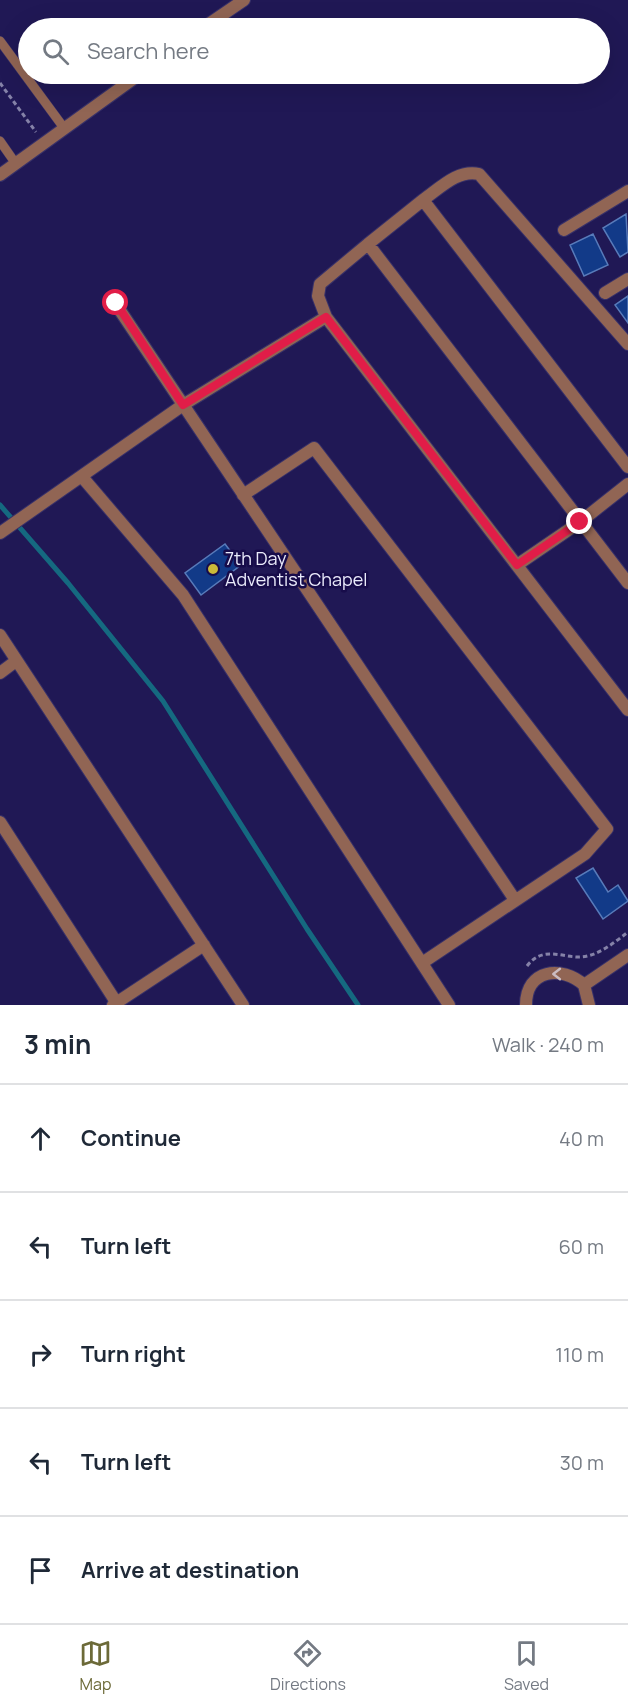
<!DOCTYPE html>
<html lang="en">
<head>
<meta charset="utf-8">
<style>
	body { margin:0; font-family:Manrope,sans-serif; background:#f2f2f3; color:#1f2937 }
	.stop { position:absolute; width:18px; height:18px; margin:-14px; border:4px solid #e11d48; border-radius:50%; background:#fff }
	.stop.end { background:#e11d48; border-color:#fff; box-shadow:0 2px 6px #0008 }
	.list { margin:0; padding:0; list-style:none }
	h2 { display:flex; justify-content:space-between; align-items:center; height:78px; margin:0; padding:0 24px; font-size:26px }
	h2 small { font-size:20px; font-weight:400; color:#747a83 }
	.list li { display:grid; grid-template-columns:39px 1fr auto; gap:18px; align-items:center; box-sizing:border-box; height:108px; padding:0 24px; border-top:2px solid #e0e1e3 }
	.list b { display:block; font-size:22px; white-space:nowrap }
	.list em { font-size:20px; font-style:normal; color:#747a83 }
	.icon { flex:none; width:33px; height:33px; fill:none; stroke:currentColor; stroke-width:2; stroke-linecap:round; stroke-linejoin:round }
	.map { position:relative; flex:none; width:628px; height:1005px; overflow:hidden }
	.search { position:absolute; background:#fff; box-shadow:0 6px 24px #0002; left:18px; right:18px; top:18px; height:66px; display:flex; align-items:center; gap:15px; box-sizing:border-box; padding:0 21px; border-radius:33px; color:#747a83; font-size:22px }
	.sheet { height:618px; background:#fff }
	nav { display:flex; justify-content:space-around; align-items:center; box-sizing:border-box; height:84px; border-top:2px solid #e0e1e3; background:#fff; font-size:16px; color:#747a83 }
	nav a { display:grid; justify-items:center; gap:3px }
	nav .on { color:#6c6a38 }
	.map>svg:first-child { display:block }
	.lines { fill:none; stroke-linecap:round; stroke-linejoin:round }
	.stream { stroke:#156980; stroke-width:5 }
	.building { fill:#123a88; stroke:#587bba; stroke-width:1.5 }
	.service-casing { stroke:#383169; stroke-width:10 }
	.minor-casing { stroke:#383169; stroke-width:14 }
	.tertiary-casing { stroke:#383169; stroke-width:14 }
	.path { stroke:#8582a8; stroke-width:3; stroke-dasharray:4.5 3; stroke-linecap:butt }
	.service { stroke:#916554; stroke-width:9 }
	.minor { stroke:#916554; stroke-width:12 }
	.tertiary { stroke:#916554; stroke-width:12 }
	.oneway { stroke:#cbbcc1 }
	.route { stroke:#e11d48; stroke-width:8 }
	.poi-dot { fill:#caba39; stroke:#170c4a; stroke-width:2 }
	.labels { text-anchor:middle; stroke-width:5; stroke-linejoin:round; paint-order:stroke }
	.poi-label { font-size:18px; fill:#eaebfb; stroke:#170c4a; text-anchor:start }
</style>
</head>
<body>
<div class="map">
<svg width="628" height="1005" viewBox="0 0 628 1005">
	<rect width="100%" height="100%" fill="#201855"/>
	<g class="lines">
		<!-- stream -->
		<path class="stream" d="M0 505 68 583 163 701 307 929 358 1005"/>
	</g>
	<!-- building -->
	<path class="building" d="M626 214 628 252 620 257 603 228Z
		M593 234 608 265 584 276 570 245Z
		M628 296V323L615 305Z
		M225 544 241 565 201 595 185 573Z
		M593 868 608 892 618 885 628 901 603 919 576 878Z"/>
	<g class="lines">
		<!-- service casing -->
		<g class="service-casing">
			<path id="service" d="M0 41 64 128
				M0 141 16 164"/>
		</g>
		<!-- minor casing -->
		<g class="minor-casing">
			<path id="minor" d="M423 200 368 244 628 583
				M564 230 628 191
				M605 293 628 279
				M115 303 515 900
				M326 317 318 296 320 284 368 244
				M628 344 479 174C458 169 440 188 423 200L628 467
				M83 478 183 595 449 1005
				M243 495 314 448 607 829 585 854 422 963
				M0 533 183 405 326 317 628 710
				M517 565 580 522 628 484
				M0 635 243 1005
				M0 673 16 661
				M0 822 118 1005
				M584 985 628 955
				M113 1005 204 945
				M526 1005C526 969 562 965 584 985L589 1005"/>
		</g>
		<!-- tertiary casing -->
		<g class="tertiary-casing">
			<path id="tertiary" d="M203 28 244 0
				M0 175 140 74"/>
		</g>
		<!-- path -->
		<path class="path" d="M0 83 36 132
			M527 966C543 945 563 958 581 957 598 956 615 942 628 932"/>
		<!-- service -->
		<use href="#service" class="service"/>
		<!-- minor -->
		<use href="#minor" class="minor"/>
		<!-- tertiary -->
		<use href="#tertiary" class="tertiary"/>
	</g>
	<!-- one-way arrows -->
	<defs><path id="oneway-chevron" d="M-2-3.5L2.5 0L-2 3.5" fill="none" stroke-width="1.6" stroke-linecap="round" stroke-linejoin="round" transform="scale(1.5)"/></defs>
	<use class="oneway" href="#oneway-chevron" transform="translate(557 974) rotate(-180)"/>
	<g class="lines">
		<!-- route -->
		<path class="route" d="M116 303 183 405 326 317 517 565 580 522"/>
	</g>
	<!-- markers -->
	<circle class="poi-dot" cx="213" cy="569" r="6"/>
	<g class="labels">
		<!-- poi labels -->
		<g class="poi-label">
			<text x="225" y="565">7th Day<tspan x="225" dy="21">Adventist Chapel</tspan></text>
		</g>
	</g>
</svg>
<div class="stop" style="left:116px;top:303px"></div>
<div class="stop end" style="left:580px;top:522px"></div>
<div class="search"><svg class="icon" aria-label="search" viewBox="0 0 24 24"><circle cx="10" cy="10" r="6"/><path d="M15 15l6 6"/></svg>Search here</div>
</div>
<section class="sheet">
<h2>3 min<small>Walk · 240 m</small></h2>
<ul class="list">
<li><svg class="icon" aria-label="ahead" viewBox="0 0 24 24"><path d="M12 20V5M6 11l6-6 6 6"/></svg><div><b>Continue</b></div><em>40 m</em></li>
<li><svg class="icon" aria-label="left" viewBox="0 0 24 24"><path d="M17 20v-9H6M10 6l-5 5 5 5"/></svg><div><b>Turn left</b></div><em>60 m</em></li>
<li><svg class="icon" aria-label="right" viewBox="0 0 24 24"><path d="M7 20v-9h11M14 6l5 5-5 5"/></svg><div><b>Turn right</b></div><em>110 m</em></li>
<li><svg class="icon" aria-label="left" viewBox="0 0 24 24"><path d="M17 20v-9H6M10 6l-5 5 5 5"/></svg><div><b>Turn left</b></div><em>30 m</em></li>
<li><svg class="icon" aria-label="arrive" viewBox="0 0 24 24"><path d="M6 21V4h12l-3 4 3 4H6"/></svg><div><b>Arrive at destination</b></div></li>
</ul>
</section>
<nav>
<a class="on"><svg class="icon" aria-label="map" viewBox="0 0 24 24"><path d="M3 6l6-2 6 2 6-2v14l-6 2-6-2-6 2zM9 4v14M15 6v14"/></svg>Map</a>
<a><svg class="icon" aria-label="directions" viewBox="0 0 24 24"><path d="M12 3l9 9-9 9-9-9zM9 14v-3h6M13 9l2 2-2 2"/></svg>Directions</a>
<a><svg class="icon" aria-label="saved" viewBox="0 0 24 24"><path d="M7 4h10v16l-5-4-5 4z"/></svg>Saved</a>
</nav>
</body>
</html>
